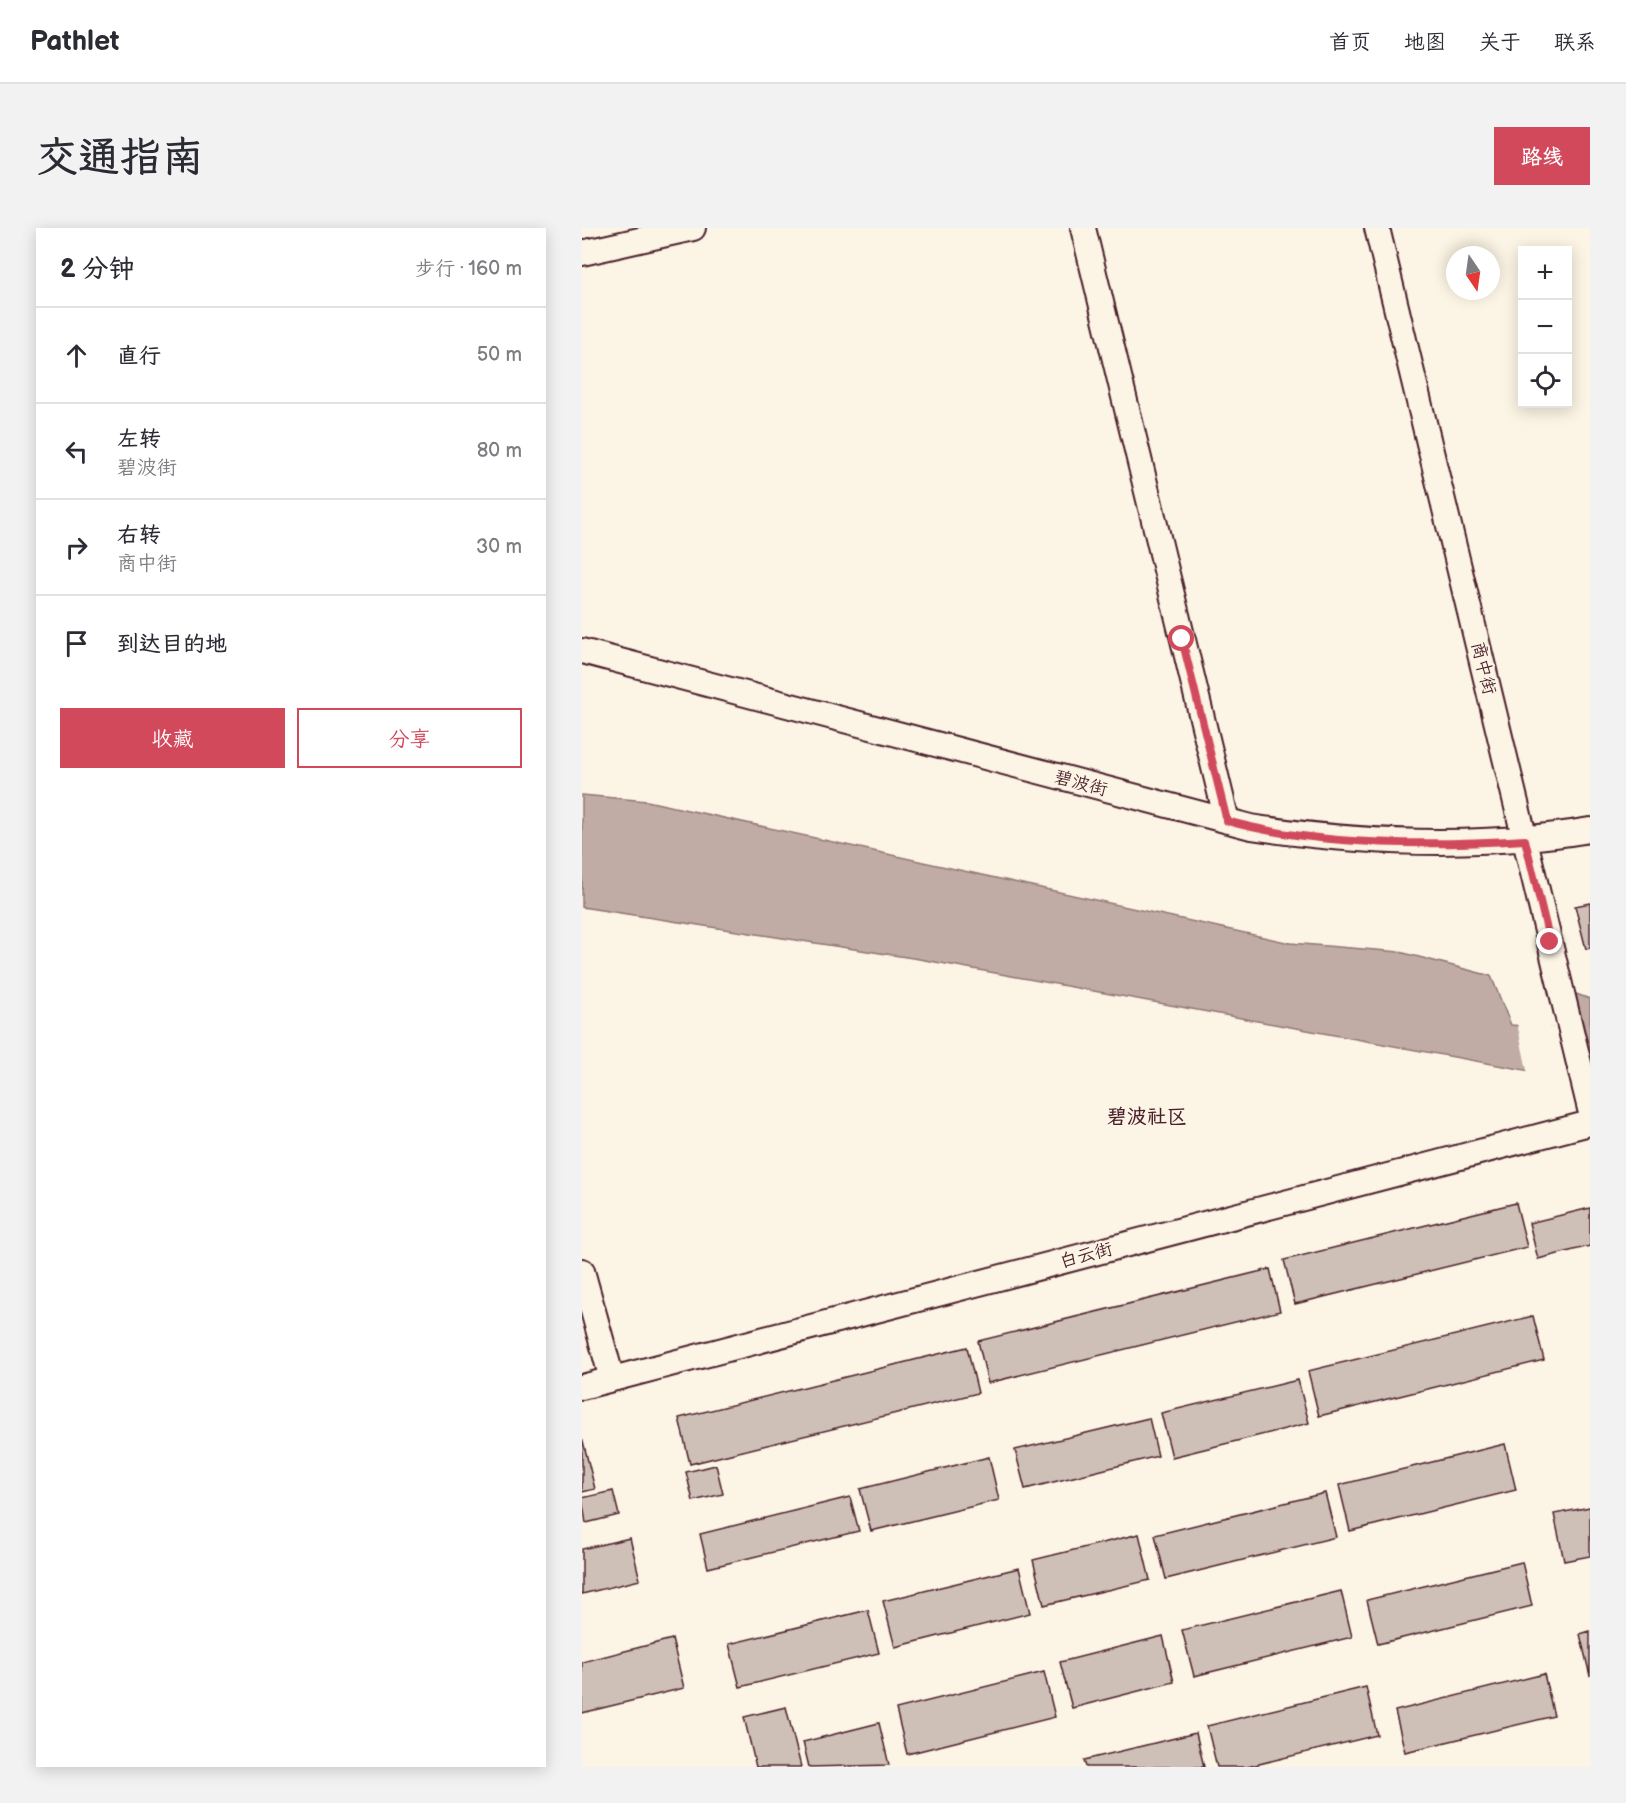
<!DOCTYPE html>
<html lang="zh">
<head>
<meta charset="utf-8">
<style>
	body { margin:0; font-family:"Balsamiq Sans","LXGW WenKai TC",sans-serif; background:#f2f2f3; color:#2b2b33 }
	.controls { position:absolute; right:18px; top:18px; display:grid; overflow:hidden; border-radius:0px; box-shadow:0 3px 15px #0003 }
	.controls button { width:54px; height:54px; display:grid; place-items:center; padding:0; border:0; border-bottom:2px solid #e1e1e2; background:#fff; color:#2b2b33; font:30px sans-serif }
	.compass { position:absolute; left:864px; top:18px; width:54px; height:54px; border-radius:50%; background:#fff; box-shadow:0 3px 15px #0003; rotate:167deg }
	.stop { position:absolute; width:18px; height:18px; margin:-14px; border:4px solid #d1495b; border-radius:50%; background:#fff }
	.stop.end { background:#d1495b; border-color:#fff; box-shadow:0 2px 6px #0008 }
	.list { margin:0; padding:0; list-style:none }
	h2 { display:flex; justify-content:space-between; align-items:center; height:78px; margin:0; padding:0 24px; font-size:26px }
	h2 small { font-size:20px; font-weight:400; color:#7c7c81 }
	.list li { display:grid; grid-template-columns:39px 1fr auto; gap:18px; align-items:center; box-sizing:border-box; height:96px; padding:0 24px; border-top:2px solid #e1e1e2 }
	.list b { display:block; font-size:22px; white-space:nowrap }
	.list p { margin:0; font-size:20px; white-space:nowrap; color:#7c7c81 }
	.list em { font-size:20px; font-style:normal; color:#7c7c81 }
	.actions { display:flex; gap:12px; padding:18px 24px }
	.actions a { flex:1; padding:14px 0; border:2px solid #d1495b; border-radius:0px; text-align:center; font-size:21px; color:#d1495b }
	.actions .main { background:#d1495b; color:#fff }
	.icon { flex:none; width:33px; height:33px; fill:none; stroke:currentColor; stroke-width:2; stroke-linecap:round; stroke-linejoin:round }
	.map { position:relative; flex:none; width:1008px; height:1539px; overflow:hidden; border-radius:0px }
	header { display:flex; align-items:center; gap:36px; box-sizing:border-box; height:84px; padding:0 30px; background:#fff; border-bottom:2px solid #e1e1e2 }
	header strong { font-size:28px }
	nav { display:flex; gap:33px; margin-inline-start:auto; font-size:21px }
	.intro { display:flex; align-items:center; justify-content:space-between; box-sizing:border-box; height:144px; padding:0 36px }
	h1 { margin:0; font-size:42px }
	.button { padding:15px 27px; border-radius:0px; background:#d1495b; color:#fff; font-size:21px; font-weight:700 }
	main { display:flex; gap:36px; padding:0 36px }
	aside { flex:1; background:#fff; border-radius:0px; box-shadow:0 3px 15px #0003 }
	.map>svg:first-child { display:block }
	.water { fill:#c0aca5; stroke:#917474; stroke-width:1.5 }
	.pier { fill:#fcf5e5 }
	.building { fill:#cfc0b7; stroke:#4a1f2b; stroke-width:1.5 }
	.lines { fill:none; stroke-linecap:round; stroke-linejoin:round }
	.minor-casing { stroke:#4a1f2b; stroke-width:28 }
	.minor { stroke:#fcf5e5; stroke-width:24 }
	.route { stroke:#d1495b; stroke-width:8 }
	.labels { text-anchor:middle; stroke-width:4.5; stroke-linejoin:round; paint-order:stroke }
	.street-label { font-size:18px; fill:#4a1f2b; stroke:#fcf5e5 }
	.neighbourhood-label { font-size:20px; font-weight:bold; fill:#4a1f2b; stroke:#fcf5e5 }
</style>
</head>
<body>
<header>
<strong>Pathlet</strong>
<nav><a>首页</a><a>地图</a><a>关于</a><a>联系</a></nav>
</header>
<div class="intro"><h1>交通指南</h1><a class="button">路线</a></div>
<main>
<aside>
<h2>2 分钟<small>步行 · 160 m</small></h2>
<ul class="list">
<li><svg class="icon" aria-label="ahead" viewBox="0 0 24 24"><path d="M12 20V5M6 11l6-6 6 6"/></svg><div><b>直行</b></div><em>50 m</em></li>
<li><svg class="icon" aria-label="left" viewBox="0 0 24 24"><path d="M17 20v-9H6M10 6l-5 5 5 5"/></svg><div><b>左转</b><p>碧波街</p></div><em>80 m</em></li>
<li><svg class="icon" aria-label="right" viewBox="0 0 24 24"><path d="M7 20v-9h11M14 6l5 5-5 5"/></svg><div><b>右转</b><p>商中街</p></div><em>30 m</em></li>
<li><svg class="icon" aria-label="arrive" viewBox="0 0 24 24"><path d="M6 21V4h12l-3 4 3 4H6"/></svg><div><b>到达目的地</b></div></li>
</ul>
<div class="actions"><a class="main">收藏</a><a>分享</a></div>
</aside>
<div class="map">
<svg width="1008" height="1539" viewBox="0 0 1008 1539">
	<rect width="100%" height="100%" fill="#fcf5e5"/>
	<filter id="ink" filterUnits="userSpaceOnUse"><feTurbulence type="fractalNoise" baseFrequency=".0167" numOctaves="2"/><feDisplacementMap in="SourceGraphic" scale="12" xChannelSelector="R" yChannelSelector="G"/><feConvolveMatrix kernelMatrix="1 2 1 2 8 2 1 2 1" color-interpolation-filters="sRGB"/></filter>
	<g filter="url(#ink)">
		<!-- water -->
		<path class="water" d="M0 567 65 573 708 715 818 724 909 748 929 797 1000 803 994 766 1008 771V854L337 731 0 679Z"/>
		<!-- pier -->
		<path class="pier" d="M935 795 997 803 991 855 946 847Z"/>
		<!-- building -->
		<path class="building" d="M1008 675V720L1004 721 993 678Z
			M934 975 945 1019 713 1076 702 1032Z
			M1008 980V1018L956 1031 947 995Z
			M688 1041 698 1083 406 1155 396 1113Z
			M951 1088 962 1132 737 1188 726 1143Z
			M385 1119 396 1165 108 1236 97 1190Z
			M716 1152 727 1195 590 1229 579 1185Z
			M567 1190 576 1228 443 1261 433 1222Z
			M1 1213 13 1261 0 1264V1214Z
			M923 1216 934 1262 768 1303 757 1257Z
			M407 1229 417 1272 289 1303 278 1261Z
			M134 1237 141 1266 111 1273 104 1244Z
			M31 1263 37 1287 4 1295 0 1270Z
			M743 1265 754 1309 584 1351 573 1307Z
			M268 1269 277 1303 126 1340 118 1306Z
			M1008 1279V1328L982 1333 972 1286Z
			M557 1306 568 1352 462 1377 451 1332Z
			M48 1310 58 1352 0 1366V1321Z
			M940 1334 950 1378 796 1416 785 1372Z
			M437 1340 448 1385 313 1419 301 1373Z
			M759 1363 770 1409 612 1448 600 1402Z
			M286 1382 297 1425 158 1459 147 1416Z
			M1008 1403V1448L998 1406Z
			M581 1408 592 1454 490 1480 478 1434Z
			M90 1411 102 1460 0 1485V1434Z
			M462 1444 473 1489 325 1526 314 1481Z
			M962 1446 972 1488 823 1524 813 1483Z
			M784 1459 795 1507 665 1539H635L625 1498Z
			M204 1479 219 1539H174L162 1489Z
			M297 1495 307 1537 227 1539 221 1514Z
			M614 1505 622 1539H504L502 1532Z"/>
		<g class="lines">
			<!-- minor casing -->
			<g class="minor-casing">
				<path id="minor" d="M501 0 645 593
					M795 0 1008 881
					M0 25 111 0
					M0 423 669 599C782 616 895 621 1008 602
					M0 1043 30 1151
					M0 1159 1008 895"/>
			</g>
			<!-- minor -->
			<use href="#minor" class="minor"/>
		</g>
	</g>
	<g class="lines" filter="url(#ink)">
		<!-- route -->
		<path class="route" d="M600 411 645 593C735 618 850 618 943 612L968 714"/>
	</g>
	<g class="labels">
		<!-- street labels -->
		<g class="street-label">
			<text transform="translate(902 440) rotate(76)" y="6">商中街</text>
			<text transform="translate(499 555) rotate(15)" y="6">碧波街</text>
			<text transform="translate(504 1027) rotate(-15)" y="6">白云街</text>
		</g>
		<!-- neighbourhood labels -->
		<g class="neighbourhood-label">
			<text x="565" y="895">碧波社区</text>
		</g>
	</g>
</svg>
<div class="controls">
<button>+</button>
<button>−</button>
<button><svg class="icon" aria-label="locate" viewBox="0 0 24 24"><circle cx="12" cy="12" r="6"/><path d="M12 2v4M12 18v4M2 12h4M18 12h4"/></svg></button>
</div>
<svg class="compass" viewBox="-18 -18 36 36"><path d="M0-13l5 13h-10z" fill="#e53935"/><path d="M0 13l5-13h-10z" fill="#7c7c81"/></svg>
<div class="stop" style="left:600px;top:411px"></div>
<div class="stop end" style="left:968px;top:714px"></div>
</div>
</main>
</body>
</html>
